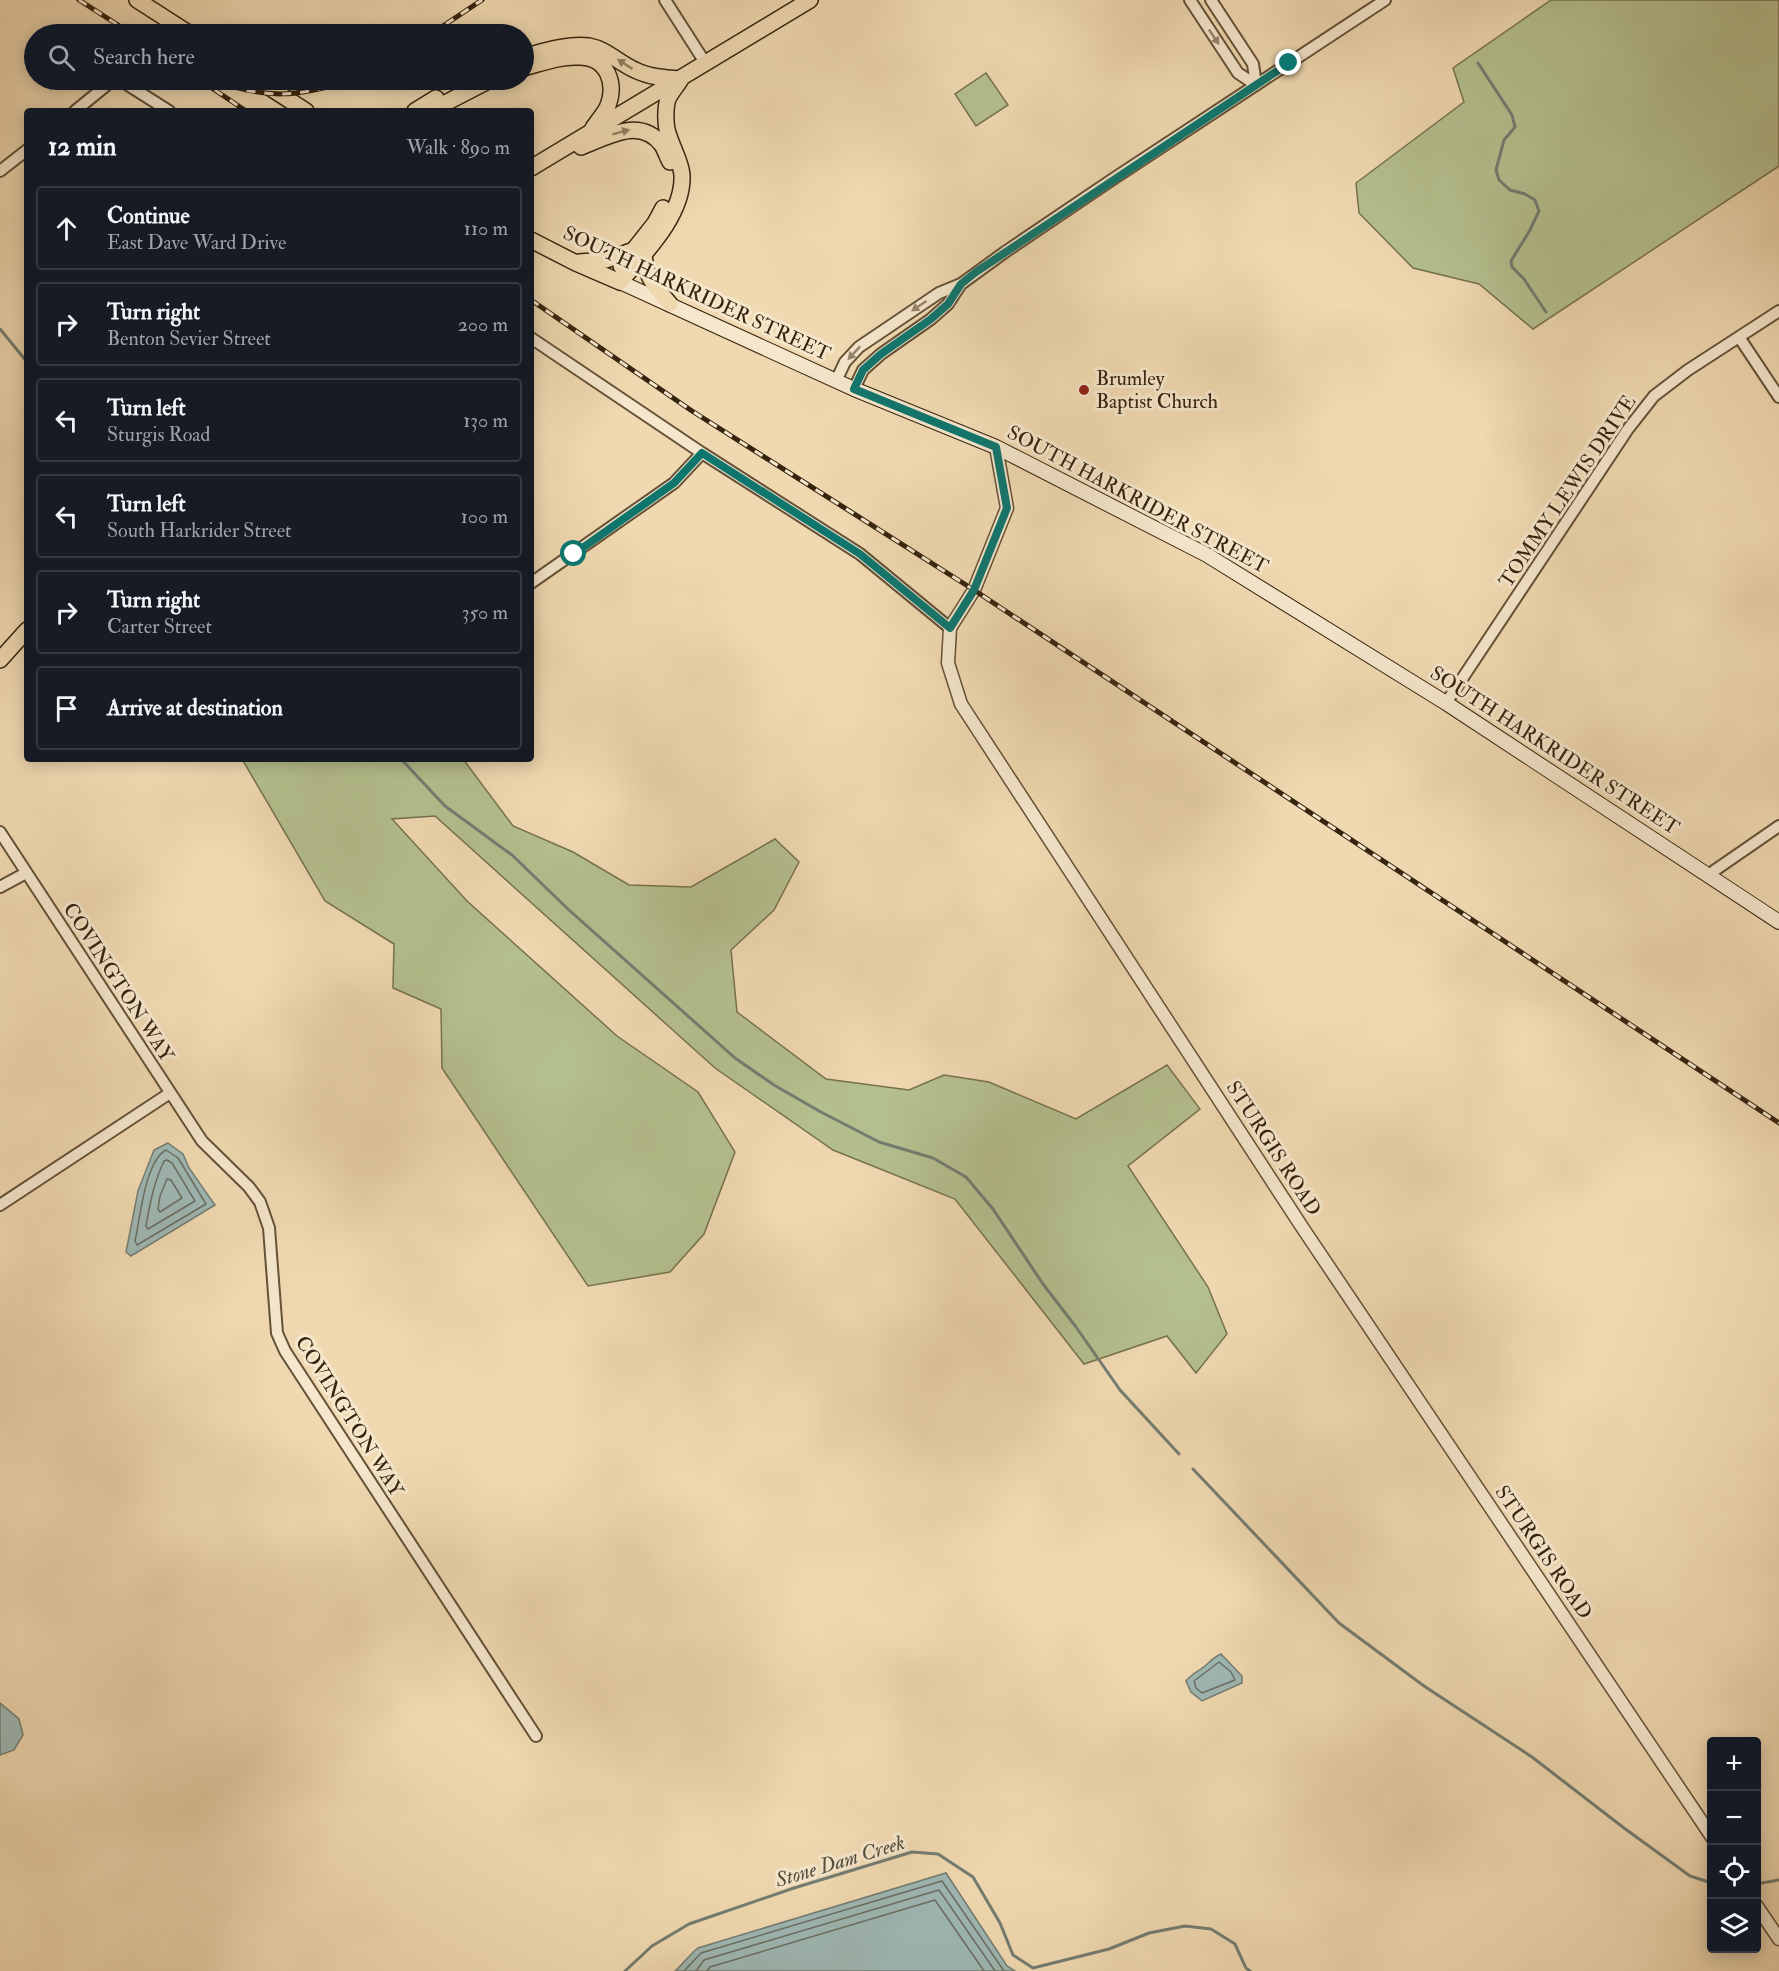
<!DOCTYPE html>
<html lang="en">
<head>
<meta charset="utf-8">
<style>
	body { margin:0; font-family:"IM FELL Double Pica",serif; background:#20242c; color:#f1f3f6 }
	.controls { position:absolute; right:18px; bottom:18px; display:grid; overflow:hidden; border-radius:6px; box-shadow:0 3px 15px #0003 }
	.controls button { width:54px; height:54px; display:grid; place-items:center; padding:0; border:0; border-bottom:2px solid #363941; background:#171b24; color:#f1f3f6; font:30px sans-serif }
	.stop { position:absolute; width:18px; height:18px; margin:-14px; border:4px solid #0f766e; border-radius:50%; background:#fff }
	.stop.end { background:#0f766e; border-color:#fff; box-shadow:0 2px 6px #0008 }
	.list { margin:0; padding:0; list-style:none }
	h2 { display:flex; justify-content:space-between; align-items:center; height:78px; margin:0; padding:0 24px; font-size:26px }
	h2 small { font-size:20px; font-weight:400; color:#9ea1a6 }
	.list li { display:grid; grid-template-columns:39px 1fr auto; gap:18px; align-items:center; box-sizing:border-box; height:84px; margin:0 12px 12px; padding:0 12px; border:2px solid #363941; border-radius:6px }
	.list b { display:block; font-size:22px; white-space:nowrap }
	.list p { margin:0; font-size:20px; white-space:nowrap; color:#9ea1a6 }
	.list em { font-size:20px; font-style:normal; color:#9ea1a6 }
	.icon { flex:none; width:33px; height:33px; fill:none; stroke:currentColor; stroke-width:2; stroke-linecap:round; stroke-linejoin:round }
	.map { position:relative; flex:none; width:1779px; height:1971px; overflow:hidden }
	.search { position:absolute; background:#171b24; box-shadow:0 3px 15px #0003; left:24px; top:24px; width:510px; height:66px; display:flex; align-items:center; gap:15px; box-sizing:border-box; padding:0 21px; border-radius:33px; color:#9ea1a6; font-size:22px }
	.panel { position:absolute; background:#171b24; box-shadow:0 3px 15px #0003; left:24px; top:108px; width:510px; height:654px; border-radius:6px }
	.map>svg:first-child { display:block }
	.green { fill:#b5c08f; stroke:#76724e; stroke-width:1.5 }
	.water { fill:#9eb8b5; stroke:#747d72; stroke-width:1.5 }
	.lines { fill:none; stroke-linecap:round; stroke-linejoin:round }
	.shore { stroke:#6a6e62; stroke-width:1.5 }
	.stream { stroke:#747d72; stroke-width:3 }
	.minor-casing { stroke:#645137; stroke-width:14 }
	.tertiary-casing { stroke:#645137; stroke-width:15 }
	.secondary-casing { stroke:#36240e; stroke-width:16 }
	.primary-casing { stroke:#36240e; stroke-width:18 }
	.minor { stroke:#f5e6cc; stroke-width:10 }
	.tertiary { stroke:#f5e6cc; stroke-width:12 }
	.secondary { stroke:#f5e6cc; stroke-width:14 }
	.primary { stroke:#f0d9b1; stroke-width:15 }
	.rail-casing { stroke:#36240e; stroke-width:5 }
	.rail { stroke:#f5e6cc; stroke-width:3; stroke-dasharray:9; stroke-linecap:butt }
	.oneway { fill:#96856d }
	.oneway2 { fill:#937e60 }
	.route { stroke:#0f766e; stroke-width:8 }
	.poi-dot { fill:#8f2418; stroke:#f5e6cc; stroke-width:2 }
	.labels { text-anchor:middle; stroke-width:6; stroke-linejoin:round; paint-order:stroke }
	.street-label { font-size:20px; fill:#36240e; stroke:#f5e6cc }
	.poi-label { font-size:20px; fill:#36240e; stroke:#f5e6cc; text-anchor:start }
	.water-label { font-size:21px; font-style:italic; fill:#555040; stroke:#f5e6cc }
</style>
</head>
<body>
<div class="map">
<svg width="1779" height="1971" viewBox="0 0 1779 1971">
	<rect width="100%" height="100%" fill="#f0d9b1"/>
	<filter id="stains"><feTurbulence type="fractalNoise" baseFrequency=".00333" numOctaves="4"/><feColorMatrix values="0 0 0 0 .2 0 0 0 0 .09 0 0 0 0 .02 0 0 0 .5 -.17"/></filter>
	<radialGradient id="worn" r=".72"><stop offset=".6" stop-color="#630" stop-opacity="0"/><stop offset="1" stop-color="#630" stop-opacity=".3"/></radialGradient>
	<!-- green -->
	<path class="green" d="M1551 0H1779V166L1533 329 1479 284 1413 268 1359 213 1356 183 1464 102 1453 68Z
		M986 73 1008 105 976 126 955 94Z
		M242 759H463L513 826 573 852 629 885 691 887 775 839 799 862 774 910 731 950 737 1012 826 1079 909 1090 944 1075 989 1082 1076 1119 1167 1065 1200 1109 1128 1166 1208 1287 1227 1334 1196 1373 1167 1336 1084 1364 955 1199 833 1150 715 1068 435 816 392 819 467 901 617 1036 698 1092 735 1152 704 1234 670 1272 588 1286 442 1068 441 1009 393 988 394 944 325 901Z"/>
	<!-- water -->
	<path class="water" d="M168 1143 183 1154 189 1168 215 1205 131 1256 126 1252 138 1191 154 1150Z
		M1221 1654 1242 1676V1683L1202 1701 1191 1692 1186 1681C1191 1675 1195 1673 1201 1669 1209 1664 1211 1658 1221 1654Z
		M0 1703 19 1719 23 1735 14 1750 0 1755Z
		M946 1873 1007 1966 1015 1971H675C683 1964 690 1954 698 1948Z"/>
	<g class="lines">
		<!-- shore -->
		<path class="shore" d="M166 1150 178 1158 206 1204 137 1245 135 1241C140 1219 145 1161 166 1150Z
			M167 1160 172 1163 195 1201 148 1229 146 1226C150 1203 154 1182 164 1161Z
			M167 1179 171 1180 182 1198 160 1212 158 1209 160 1196Z
			M1219 1662 1231 1672 1235 1680 1202 1693 1196 1688 1194 1681Z
			M684 1971 701 1953 942 1881 1004 1971
			M696 1971 704 1960 939 1890 995 1971
			M707 1971 710 1967 935 1900 984 1971"/>
		<!-- stream -->
		<path class="stream" d="M1478 63 1512 115 1515 127 1504 140 1496 170 1499 180 1510 190 1525 194 1535 200 1539 211 1530 230 1511 261 1512 267 1524 279 1546 312
			M0 329 27 362
			M401 759 445 806 512 855 569 910 735 1058 774 1085 819 1111 879 1142 933 1158 966 1177 993 1209 1043 1284 1076 1327 1120 1390 1179 1454
			M1193 1469 1339 1623 1424 1686 1532 1757 1624 1828 1690 1876 1712 1883
			M1756 1884 1779 1880
			M625 1971 652 1946 689 1924 794 1888 912 1852 938 1854 973 1877 1000 1923 1013 1955 1033 1968 1109 1949 1149 1933 1185 1926 1211 1929 1235 1944 1246 1968 1250 1971"/>
		<!-- minor casing -->
		<g class="minor-casing">
			<path id="minor" d="M665 0 706 64
				M1190 0 1238 73 1256 85
				M1211 0 1253 64 1256 85
				M120 80 169 111
				M75 111 113 80
				M0 171 27 150
				M1739 337 1779 397
				M531 338 702 453 860 554 950 628
				M836 381 845 362 859 347 939 293 961 284 1005 252 1113 179 1385 0
				M854 389 863 370 881 354 931 319 948 304 961 284
				M531 583 674 483 702 453
				M1446 703 1628 429 1654 396 1688 370 1779 311
				M0 832 202 1141 249 1187 260 1202 269 1228 277 1333 285 1351 536 1736
				M1708 875 1779 826
				M0 887 26 873
				M0 1205 170 1093"/>
		</g>
		<!-- tertiary casing -->
		<g class="tertiary-casing">
			<path id="tertiary" d="M996 447 1007 508 974 590 950 628 948 663 961 704 1302 1227 1712 1837
				M1756 1905 1779 1939"/>
		</g>
		<!-- secondary casing -->
		<g class="secondary-casing">
			<path id="secondary" d="M620 282 854 389 996 447 1207 555 1446 703 1779 922"/>
		</g>
		<!-- primary casing -->
		<g class="primary-casing">
			<path id="primary" d="M137 0 190 34
				M524 57C542 51 569 43 589 46 606 49 619 63 635 70 649 77 664 78 681 79
				M524 68C542 63 560 56 579 57 608 57 617 84 607 108 603 115 597 122 593 128
				M258 80 306 111
				M415 111 436 98
				M430 111 490 80
				M581 147C607 137 640 116 662 145 665 150 667 156 670 162
				M531 168 810 0
				M531 240 576 263 620 282C644 254 684 215 682 175 681 162 673 149 669 136 665 127 665 108 668 99 671 92 677 86 681 79
				M644 254C646 279 655 286 670 304
				M579 262 606 260 631 251
				M621 266 655 223 663 208
				M0 660 27 630"/>
		</g>
		<!-- minor -->
		<use href="#minor" class="minor"/>
		<!-- tertiary -->
		<use href="#tertiary" class="tertiary"/>
		<!-- secondary -->
		<use href="#secondary" class="secondary"/>
		<!-- primary -->
		<use href="#primary" class="primary"/>
		<!-- rail casing -->
		<g class="rail-casing">
			<path id="rail" d="M79 0 132 34
				M431 34 482 0
				M200 80 246 111
				M212 80C268 100 297 97 352 80
				M531 300 692 411 974 590 1779 1123"/>
		</g>
		<!-- rail -->
		<use href="#rail" class="rail"/>
	</g>
	<!-- one-way arrows -->
	<defs><path id="oneway-solid" d="M-6-.8H1V-3.2L6.5 0L1 3.2V.8H-6Z" transform="scale(1.5)"/></defs>
	<g class="oneway">
		<use href="#oneway-solid" transform="translate(1214 37) rotate(56)"/>
		<use href="#oneway-solid" transform="translate(919 306) rotate(146)"/>
		<use href="#oneway-solid" transform="translate(854 353) rotate(133)"/>
	</g>
	<g class="oneway2">
		<use href="#oneway-solid" transform="translate(625 64) rotate(-147)"/>
		<use href="#oneway-solid" transform="translate(621 132) rotate(-15)"/>
	</g>
	<g class="lines">
		<!-- route -->
		<path class="route" d="M574 554 674 483 702 453 860 554 950 628 974 590 1007 508 996 447 854 389 863 370 881 354 931 319 948 304 961 284 976 272 1289 63"/>
	</g>
	<!-- markers -->
	<circle class="poi-dot" cx="1084" cy="390" r="6"/>
	<g class="labels">
		<!-- street labels -->
		<g class="street-label">
			<text transform="translate(697 293) rotate(25)" y="7">SOUTH HARKRIDER STREET</text>
			<text transform="translate(1567 491) rotate(-56)" y="7">TOMMY LEWIS DRIVE</text>
			<text transform="translate(1138 499) rotate(28)" y="7">SOUTH HARKRIDER STREET</text>
			<text transform="translate(1555 750) rotate(33)" y="7">SOUTH HARKRIDER STREET</text>
			<text transform="translate(119 982) rotate(57)" y="7">COVINGTON WAY</text>
			<text transform="translate(1274 1148) rotate(57)" y="7">STURGIS ROAD</text>
			<text transform="translate(350 1416) rotate(58)" y="7">COVINGTON WAY</text>
			<text transform="translate(1544 1552) rotate(56)" y="7">STURGIS ROAD</text>
		</g>
		<!-- poi labels -->
		<g class="poi-label">
			<text x="1096" y="385">Brumley<tspan x="1096" dy="23">Baptist Church</tspan></text>
		</g>
		<!-- water labels -->
		<g class="water-label">
			<text transform="translate(840 1861) rotate(-17)" y="7">Stone Dam Creek</text>
		</g>
	</g>
	<rect width="100%" height="100%" filter="url(#stains)"/>
	<rect width="100%" height="100%" fill="url(#worn)"/>
</svg>
<div class="controls">
<button>+</button>
<button>−</button>
<button><svg class="icon" aria-label="locate" viewBox="0 0 24 24"><circle cx="12" cy="12" r="6"/><path d="M12 2v4M12 18v4M2 12h4M18 12h4"/></svg></button>
<button><svg class="icon" aria-label="layers" viewBox="0 0 24 24"><path d="M12 4l9 5-9 5-9-5zM3 14l9 5 9-5"/></svg></button>
</div>
<div class="stop" style="left:574px;top:554px"></div>
<div class="stop end" style="left:1289px;top:63px"></div>
<div class="search"><svg class="icon" aria-label="search" viewBox="0 0 24 24"><circle cx="10" cy="10" r="6"/><path d="M15 15l6 6"/></svg>Search here</div>
<section class="panel">
<h2>12 min<small>Walk · 890 m</small></h2>
<ul class="list">
<li><svg class="icon" aria-label="ahead" viewBox="0 0 24 24"><path d="M12 20V5M6 11l6-6 6 6"/></svg><div><b>Continue</b><p>East Dave Ward Drive</p></div><em>110 m</em></li>
<li><svg class="icon" aria-label="right" viewBox="0 0 24 24"><path d="M7 20v-9h11M14 6l5 5-5 5"/></svg><div><b>Turn right</b><p>Benton Sevier Street</p></div><em>200 m</em></li>
<li><svg class="icon" aria-label="left" viewBox="0 0 24 24"><path d="M17 20v-9H6M10 6l-5 5 5 5"/></svg><div><b>Turn left</b><p>Sturgis Road</p></div><em>130 m</em></li>
<li><svg class="icon" aria-label="left" viewBox="0 0 24 24"><path d="M17 20v-9H6M10 6l-5 5 5 5"/></svg><div><b>Turn left</b><p>South Harkrider Street</p></div><em>100 m</em></li>
<li><svg class="icon" aria-label="right" viewBox="0 0 24 24"><path d="M7 20v-9h11M14 6l5 5-5 5"/></svg><div><b>Turn right</b><p>Carter Street</p></div><em>350 m</em></li>
<li><svg class="icon" aria-label="arrive" viewBox="0 0 24 24"><path d="M6 21V4h12l-3 4 3 4H6"/></svg><div><b>Arrive at destination</b></div></li>
</ul>
</section>
</div>
</body>
</html>
